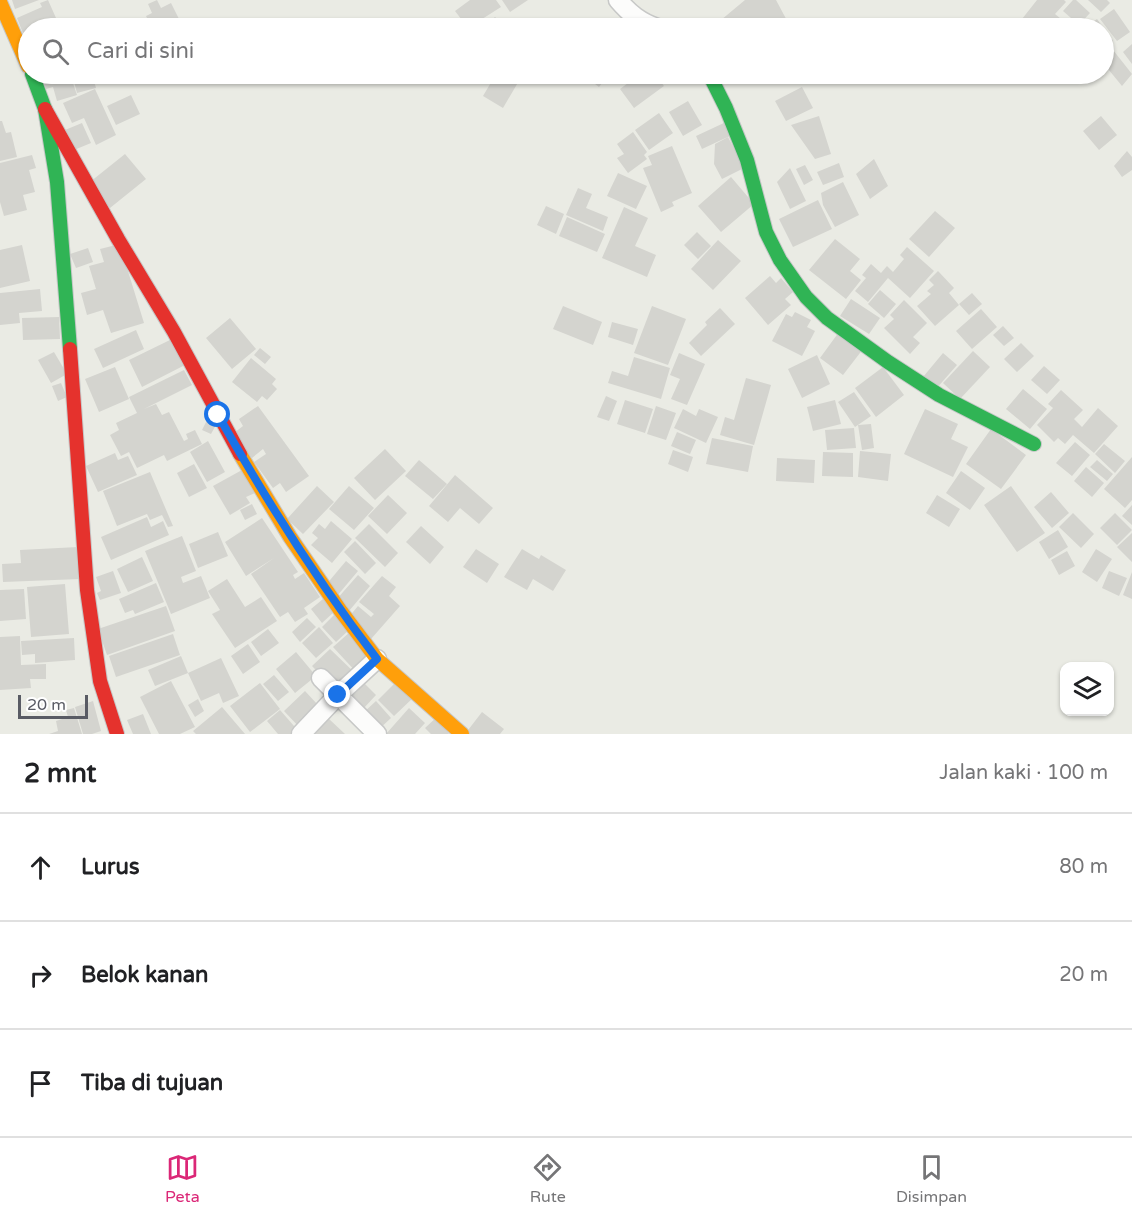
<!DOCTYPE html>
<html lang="id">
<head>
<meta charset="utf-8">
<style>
	body { margin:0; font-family:"Varela Round",sans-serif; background:#f2f2f2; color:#202124 }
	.controls { position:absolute; right:18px; bottom:18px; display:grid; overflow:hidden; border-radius:12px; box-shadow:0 2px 4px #0004 }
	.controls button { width:54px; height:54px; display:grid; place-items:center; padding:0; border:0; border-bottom:2px solid #e0e0e0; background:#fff; color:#202124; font:30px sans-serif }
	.scale { position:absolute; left:18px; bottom:15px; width:70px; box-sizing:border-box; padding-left:6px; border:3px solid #595b64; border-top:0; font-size:16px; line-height:21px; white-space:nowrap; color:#595b64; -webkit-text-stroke:4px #fff; paint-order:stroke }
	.stop { position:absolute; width:18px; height:18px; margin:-14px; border:4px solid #1a73e8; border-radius:50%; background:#fff }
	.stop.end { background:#1a73e8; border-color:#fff; box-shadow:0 2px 6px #0008 }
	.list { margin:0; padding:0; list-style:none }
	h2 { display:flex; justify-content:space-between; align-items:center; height:78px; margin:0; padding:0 24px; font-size:26px }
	h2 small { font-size:20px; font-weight:400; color:#757577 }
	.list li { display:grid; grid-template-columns:39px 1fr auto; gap:18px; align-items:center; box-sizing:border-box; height:108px; padding:0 24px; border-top:2px solid #e0e0e0 }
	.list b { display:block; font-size:22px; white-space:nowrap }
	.list em { font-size:20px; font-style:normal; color:#757577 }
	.icon { flex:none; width:33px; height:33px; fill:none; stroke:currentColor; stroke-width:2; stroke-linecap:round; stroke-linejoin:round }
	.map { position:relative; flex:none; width:1132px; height:734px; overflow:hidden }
	.search { position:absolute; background:#fff; box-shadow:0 2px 4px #0004; left:18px; right:18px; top:18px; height:66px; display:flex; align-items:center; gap:15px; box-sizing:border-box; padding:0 21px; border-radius:33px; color:#757577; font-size:22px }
	.sheet { height:402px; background:#fff }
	nav { display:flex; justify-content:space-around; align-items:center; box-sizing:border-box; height:84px; border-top:2px solid #e0e0e0; background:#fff; font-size:16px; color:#757577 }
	nav a { display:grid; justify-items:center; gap:3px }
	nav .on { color:#db2777 }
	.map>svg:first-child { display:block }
	.building { fill:#d4d4cf }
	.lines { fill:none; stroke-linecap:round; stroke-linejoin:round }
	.street-casing { stroke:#c7c8c7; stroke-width:21 }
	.fast-casing { stroke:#c6c7c7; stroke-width:16 }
	.slow-casing { stroke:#c6c7c7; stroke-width:16 }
	.jam-casing { stroke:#c6c7c7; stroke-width:16 }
	.street { stroke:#fcfcfb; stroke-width:18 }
	.fast { stroke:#30b455; stroke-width:14 }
	.slow { stroke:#ff9f0a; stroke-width:14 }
	.jam { stroke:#e5322d; stroke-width:14 }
	.route { stroke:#1a73e8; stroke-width:8 }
</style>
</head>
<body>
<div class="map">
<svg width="1132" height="734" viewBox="0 0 1132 734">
	<rect width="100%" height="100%" fill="#eaebe4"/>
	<!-- building -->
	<path class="building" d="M12 0H39L15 9Z
		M48 0 60 27 57 28H28V46L17 18 42 7 40 3Z
		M157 0 161 8 171 3 182 25 174 28H152L146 16 152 13 148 4Z
		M470 0H496L501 7 468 28 455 11Z
		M502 0H528L510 12Z
		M745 0H776L791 28H717L715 25Z
		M1037 0H1064L1066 2 1055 14 1072 28H1033L1022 19Z
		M1073 0H1076L1090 13 1079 25 1063 11Z
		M1088 0H1107L1110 3 1101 12Z
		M1114 9 1130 32 1117 41 1100 19Z
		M495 17 507 28H482Z
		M139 19 143 28H117Z
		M200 19 206 28H184Z
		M1097 19 1113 41 1104 48V28H1084Z
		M1132 44V64L1123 52Z
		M1113 50 1132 74 1122 86 1104 64Z
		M49 74H70L77 95 57 101 53 87 46 89 43 78 50 76Z
		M72 74H92L96 88 77 93Z
		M496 74H523L503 108 483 96Z
		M582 74H609L599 87Z
		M640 74H655L664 86 634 108 620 89Z
		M674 74H693L678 82Z
		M802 87 813 108 786 121 775 101Z
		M95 89 116 135 96 145 84 118 72 123 63 103Z
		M131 95 140 114 116 125 107 106Z
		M688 101 702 125 683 136 669 112Z
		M659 113 673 133 649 150 635 130Z
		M819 116 831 154 815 159 791 125Z
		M1101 116 1117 135 1099 150 1083 131Z
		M0 121H2L6 133 11 132 17 157 0 161Z
		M726 122 732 135 702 149 696 136Z
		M82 123 91 143 74 150 65 130Z
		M633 132 647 152 644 155 647 159 628 173 617 158 624 154 617 144Z
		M728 137 744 168 722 179 714 164 715 144Z
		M672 146 692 193 672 202 674 206 661 212 643 168 652 165 648 156Z
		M1127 151 1132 157V170L1122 177 1114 166Z
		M125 154 146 179 110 208 90 182Z
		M32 155 36 168 29 170 35 192 23 195 27 210 4 216 0 202V163Z
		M874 159 888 186 870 199 856 174Z
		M839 163 844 177 823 185 817 172Z
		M805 165 813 180 804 185 796 169Z
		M790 168 806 201 790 209 777 182Z
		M618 173 647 186 636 209 607 196Z
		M731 177 754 204 721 232 698 206Z
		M843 182 859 215 835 227 823 205 821 193Z
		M578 188 592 194 586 208 608 217 603 231 566 215Z
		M818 200 832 229 793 247 779 219Z
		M546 206 564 214 556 234 537 225Z
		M624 207 648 218 635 246 656 255 647 277 602 258Z
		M935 211 955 228 929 257 909 239Z
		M567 217 605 234 597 252 559 236Z
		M697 232 711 246 698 259 684 245Z
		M835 239 860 259 850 271 861 280 846 299 809 270Z
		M718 240 741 261 713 290 691 269Z
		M22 245 30 281 0 288V250Z
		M116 245 123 255 144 323 111 333 103 310 87 315 81 293 96 289 89 266 104 262 100 249Z
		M907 247 934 271 910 298 888 278 868 302 855 291 866 278 862 275 871 264 881 273 887 266 893 272 904 259 900 255Z
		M88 248 93 262 76 268 70 254Z
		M938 271 954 288 949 293 959 305 935 326 917 306 931 294 927 291 934 285 929 280Z
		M770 276 776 283 781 278 793 292 785 299 791 305 768 325 745 298Z
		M40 289 42 311 19 313 20 323 0 325V293Z
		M880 290 896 304 884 318 868 304Z
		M972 293 982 304 969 315 959 304Z
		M851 299 880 318 869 334 840 316Z
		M904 300 927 323 913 337 920 343 910 354 884 328 894 319 890 315Z
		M563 306 602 322 593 345 553 329Z
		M652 306 686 319 668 365 634 353Z
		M720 308 735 324 701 356 689 343 707 325 705 322Z
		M981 309 997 327 972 349 956 331Z
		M795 312 811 320 807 327 815 331 802 356 772 341 786 314 792 317Z
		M59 317 60 339 23 340 22 318Z
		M230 318 256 349 232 369 206 338Z
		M612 322 638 329 633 345 608 337Z
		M1003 326 1014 338 1004 346 993 335Z
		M136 330 144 349 103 368 94 349Z
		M839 332 863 349 843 375 820 358Z
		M172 339 185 365 142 387 129 360Z
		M1021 343 1034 356 1017 372 1004 359Z
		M260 348 271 357 265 364 254 355Z
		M973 351 990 367 960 399 943 383Z
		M54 352 67 374 51 383 38 360Z
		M679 353 705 364 687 405 671 399 680 379 670 375Z
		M943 353 957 365 936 389 923 377Z
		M817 355 830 384 802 398 788 369Z
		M634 357 670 368 661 399 608 383 612 371 628 376Z
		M251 358 276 379 272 384 277 389 267 400 262 396 257 402 232 382Z
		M1044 366 1060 380 1047 394 1031 380Z
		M115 367 129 399 99 412 85 379Z
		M883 367 904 395 876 417 855 388Z
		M184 370 192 385 144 409 156 404 162 415 169 412 184 441 188 439 186 434 195 430 202 444 167 461 164 455 137 468 129 452 121 456 110 435 119 430 116 423 137 413 129 397Z
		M746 378 771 385 754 445 720 435 725 417 734 420Z
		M61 383 67 397 58 401 52 386Z
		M1023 389 1047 409 1030 429 1006 409Z
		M1061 390 1083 410 1074 419 1082 427 1098 408 1118 426 1094 453 1073 435 1065 444 1058 438 1054 442 1037 425 1053 408 1048 404Z
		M854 392 871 416 855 427 838 402Z
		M606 396 617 401 609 421 597 417Z
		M625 400 653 409 645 433 617 424Z
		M835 400 841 424 813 431 807 407Z
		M258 406 309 476 286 492 280 483 273 488 254 462 266 454 263 449 252 458 234 433 243 426 239 419Z
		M656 406 676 413 666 440 647 434Z
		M683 409 696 416 699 409 718 417 706 443 674 428Z
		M925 409 958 424 951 439 968 447 953 477 904 454Z
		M208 418 217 423 211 434 202 430Z
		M871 424 874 448 862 450 858 425Z
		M854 428 856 448 827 450 825 430Z
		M991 429 1026 455 1001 489 966 464Z
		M677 432 696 440 690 454 671 446Z
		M712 438 753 446 748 472 706 464Z
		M208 441 225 472 207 482 190 452Z
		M1075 442 1090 455 1072 476 1056 463Z
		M1104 444 1125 461 1115 473 1095 454Z
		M385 449 406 471 375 500 354 478Z
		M673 450 693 457 688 472 668 464Z
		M860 451 891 454 888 481 858 477Z
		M823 452 853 453V477L822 476Z
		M115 453 118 460 128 456 137 475 98 492 86 466Z
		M1132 457V500L1125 508 1104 489Z
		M777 458 815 460 814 483 776 481Z
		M419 460 447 484 433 499 405 476Z
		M1097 460 1113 474 1107 481 1090 467Z
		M194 464 207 488 189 497 177 473Z
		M1086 467 1104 483 1092 497 1074 481Z
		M242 470 255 493 246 497 250 503 230 515 213 486Z
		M961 471 985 488 970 510 946 493Z
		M150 472 173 526 168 527 162 515 150 520 147 514 117 526 103 491Z
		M455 475 493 508 479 524 460 508 448 522 429 506Z
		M317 486 334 502 303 534 287 519Z
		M349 486 374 508 354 530 329 509Z
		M1011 486 1045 533 1017 552 984 505Z
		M1051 492 1069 513 1052 528 1034 507Z
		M388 495 407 513 387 534 368 516Z
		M937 495 960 509 949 527 926 513Z
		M252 504 257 514 245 520 240 510Z
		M1132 505V525L1122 516Z
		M1073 513 1094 534 1081 548 1059 527Z
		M1115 513 1132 530 1117 545 1100 528Z
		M147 517 151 527 163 521 169 535 111 560 101 537Z
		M262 518 298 572 293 575 295 579 304 573 320 597 304 608 308 614 295 622 288 612 280 617 251 574 274 558 246 576 225 542Z
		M331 521 352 539 332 563 311 545 318 538 312 533 319 524 325 529Z
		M369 524 398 553 385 567 355 538Z
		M421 526 444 547 430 564 406 542Z
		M1058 530 1068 547 1049 559 1039 542Z
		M218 532 228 556 198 568 189 544Z
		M1132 533V562L1117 547Z
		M182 536 196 571 181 577 183 583 201 576 210 598 171 614 145 551Z
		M355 541 376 563 365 574 344 552Z
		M78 547 80 579 3 582 2 564 21 563 20 550Z
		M476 549 499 564 487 583 463 567Z
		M522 549 539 559 541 555 566 570 553 591 533 579 527 590 504 577Z
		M1096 549 1112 559 1097 582 1082 572Z
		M1067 551 1075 566 1059 575 1051 560Z
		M142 557 153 581 128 592 117 569Z
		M346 561 358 571 337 596 325 586Z
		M113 571 121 593 100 600 97 593 101 591 96 577Z
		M1109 571 1127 578 1119 596 1102 588Z
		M1132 572V599L1123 595Z
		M358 575 370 586 349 611 336 600Z
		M382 576 396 587 389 596 400 606 371 639 348 618 358 606 371 617 374 614 359 602Z
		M227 579 245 607 261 597 277 621 235 648 212 614 220 610 208 591Z
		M156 583 164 602 135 614 133 610 125 613 119 599Z
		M65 584 69 634 31 637 27 587Z
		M24 589 26 619 0 621V590Z
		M323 599 334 612 322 623 311 609Z
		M166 606 175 631 107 655 98 629Z
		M335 614 350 629 336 642 322 627Z
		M307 618 316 627 300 642 292 632Z
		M319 627 333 643 316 658 302 643Z
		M268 629 279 643 261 656 251 642Z
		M350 632 374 658 358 674 333 647Z
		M173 634 180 655 116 677 109 656Z
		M20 636 21 665 46 664V679H30L31 688 0 690V637Z
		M74 638 75 660 35 663V654L22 655 21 641Z
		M248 644 260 662 243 674 231 656Z
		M330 649 357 675 338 693 312 666Z
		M296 652 316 676 295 693 276 669Z
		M181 656 188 673 155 686 148 670Z
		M221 658 239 696 223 703 219 693 201 701 188 673Z
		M274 675 289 692 278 701 263 684Z
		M361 680 376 695 363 709 348 693Z
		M171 681 195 727 180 734H159L140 697Z
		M397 681 414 697 394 716 378 700Z
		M260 683 280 709 250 732 230 706Z
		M305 691 318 705 301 729 284 711Z
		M198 699 204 711 195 717 188 705Z
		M93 701 101 731 92 734H83L75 707Z
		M376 701 391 718 377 731 362 714Z
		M222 707 245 734H196L193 731Z
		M74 708 82 734H49L58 731 56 721 68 717 66 710Z
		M409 708 425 723 415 734H386Z
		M280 710 301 734H278L267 721Z
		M482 712 504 729 500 734H465Z
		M143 714 151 734H133L127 720Z
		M438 716 449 734H431L425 728Z
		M328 718 345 734H313Z"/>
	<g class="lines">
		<!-- street casing -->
		<g class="street-casing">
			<path id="street" d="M618 0C630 14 640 22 657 28
				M321 678 377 734
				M301 734 338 695 377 659"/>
		</g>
		<!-- fast casing -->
		<g class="fast-casing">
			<path id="fast" d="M32 74 45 109 57 182 70 349
				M709 74 726 108 747 160 766 232 780 260 806 297 827 318 888 362 939 395 1034 444"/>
		</g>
		<!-- slow casing -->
		<g class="slow-casing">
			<path id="slow" d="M0 2 28 66
				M240 454 290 537 340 610 377 659 462 734"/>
		</g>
		<!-- jam casing -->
		<g class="jam-casing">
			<path id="jam" d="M45 109 118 239 174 332 240 454
				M70 349 87 590 100 681 117 734"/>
		</g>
		<!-- street -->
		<use href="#street" class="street"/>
		<!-- fast -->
		<use href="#fast" class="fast"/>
		<!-- slow -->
		<use href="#slow" class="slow"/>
		<!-- jam -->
		<use href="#jam" class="jam"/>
	</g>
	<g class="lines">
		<!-- route -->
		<path class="route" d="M218 415C266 500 318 582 377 659L338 695"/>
	</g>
</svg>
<div class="controls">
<button><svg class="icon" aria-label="layers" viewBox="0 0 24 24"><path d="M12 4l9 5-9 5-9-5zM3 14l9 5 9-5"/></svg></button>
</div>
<div class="scale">20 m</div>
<div class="stop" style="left:218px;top:415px"></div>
<div class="stop end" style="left:338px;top:695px"></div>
<div class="search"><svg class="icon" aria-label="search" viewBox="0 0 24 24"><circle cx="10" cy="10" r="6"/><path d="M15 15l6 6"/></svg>Cari di sini</div>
</div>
<section class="sheet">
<h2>2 mnt<small>Jalan kaki · 100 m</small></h2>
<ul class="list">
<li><svg class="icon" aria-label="ahead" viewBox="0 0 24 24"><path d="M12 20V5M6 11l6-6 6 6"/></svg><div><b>Lurus</b></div><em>80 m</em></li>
<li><svg class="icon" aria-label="right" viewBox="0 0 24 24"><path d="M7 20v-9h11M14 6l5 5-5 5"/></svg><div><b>Belok kanan</b></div><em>20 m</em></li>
<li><svg class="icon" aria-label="arrive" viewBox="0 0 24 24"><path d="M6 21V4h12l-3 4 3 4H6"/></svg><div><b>Tiba di tujuan</b></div></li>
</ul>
</section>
<nav>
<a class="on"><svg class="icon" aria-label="map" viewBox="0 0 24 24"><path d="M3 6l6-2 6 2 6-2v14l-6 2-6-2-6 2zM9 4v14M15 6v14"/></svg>Peta</a>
<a><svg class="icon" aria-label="directions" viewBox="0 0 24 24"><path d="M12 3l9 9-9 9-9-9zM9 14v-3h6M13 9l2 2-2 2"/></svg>Rute</a>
<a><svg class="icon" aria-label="saved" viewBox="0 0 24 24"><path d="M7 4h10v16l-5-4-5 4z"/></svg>Disimpan</a>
</nav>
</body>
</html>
